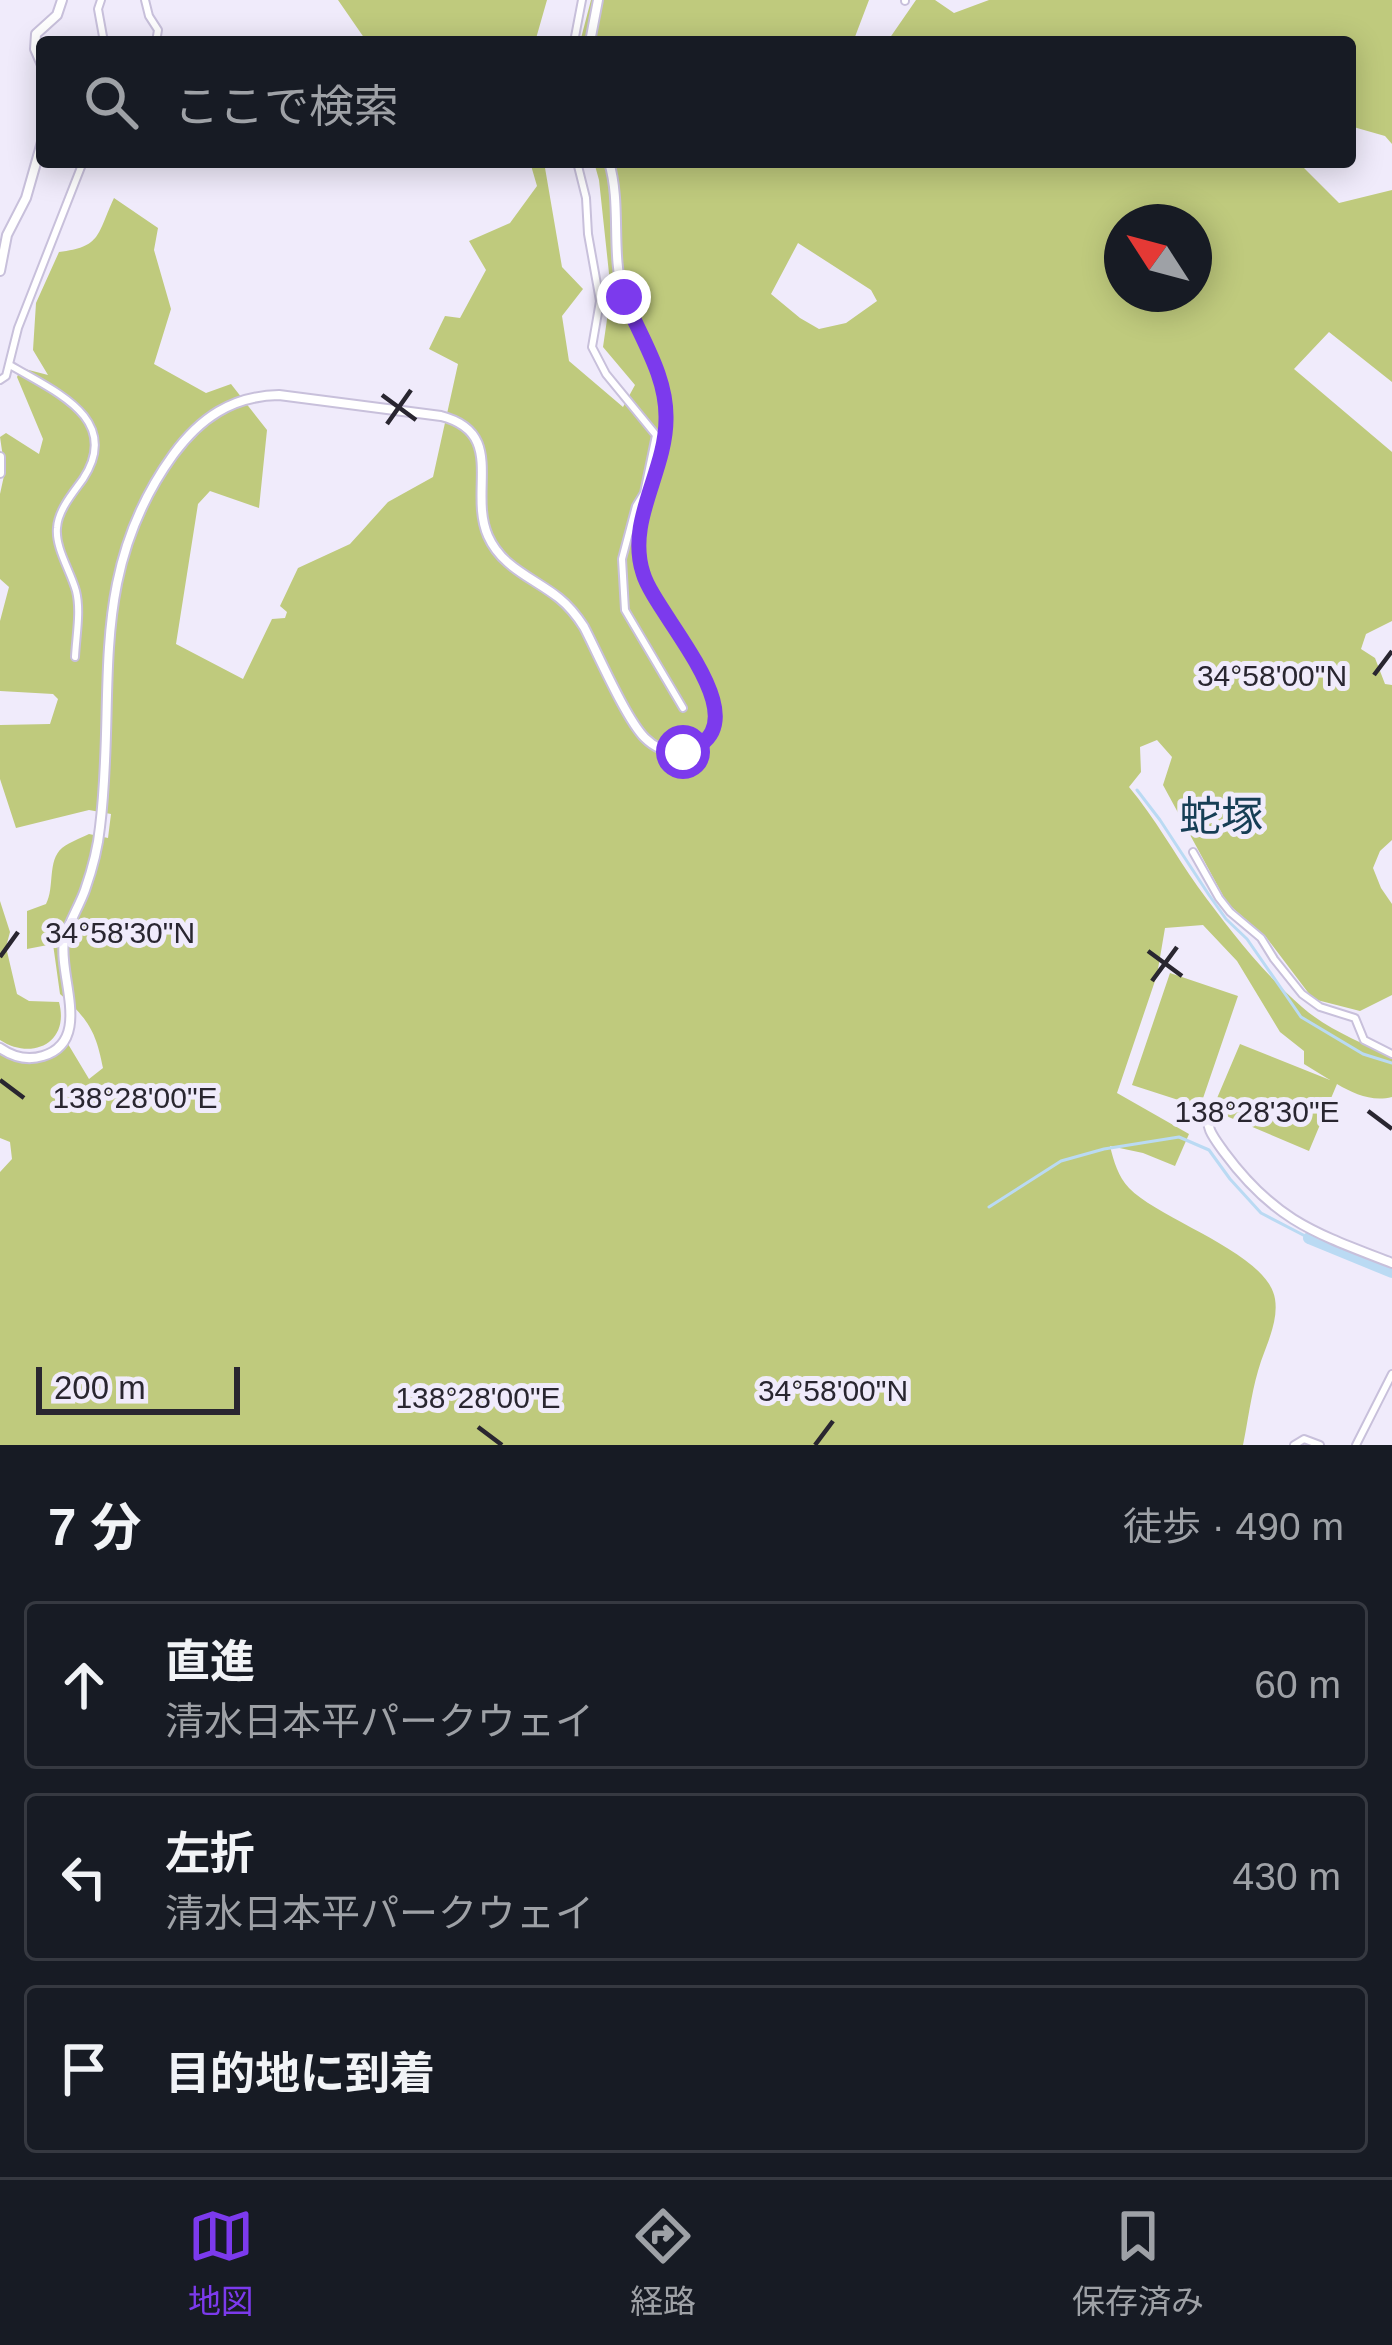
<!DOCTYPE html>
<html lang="ja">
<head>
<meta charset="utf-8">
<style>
	body { margin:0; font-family:Arial,"Noto Sans JP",sans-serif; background:#242831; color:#f1f3f6 }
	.compass { position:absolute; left:1104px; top:204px; width:108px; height:108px; border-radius:50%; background:#171b24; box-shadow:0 6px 30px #0003; rotate:306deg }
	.scale { position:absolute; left:36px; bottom:30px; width:204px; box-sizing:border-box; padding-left:12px; border:6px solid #292630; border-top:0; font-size:33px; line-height:42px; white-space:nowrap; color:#292630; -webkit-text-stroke:9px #f0ebfb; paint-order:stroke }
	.stop { position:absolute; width:36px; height:36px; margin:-27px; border:9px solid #7c3aed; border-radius:50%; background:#fff }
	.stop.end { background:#7c3aed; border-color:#fff; box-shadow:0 3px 12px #0008 }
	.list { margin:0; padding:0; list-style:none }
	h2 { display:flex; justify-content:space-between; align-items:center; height:156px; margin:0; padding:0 48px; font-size:51px }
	h2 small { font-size:39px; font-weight:400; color:#9ea1a6 }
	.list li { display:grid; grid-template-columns:78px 1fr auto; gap:36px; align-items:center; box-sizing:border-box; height:168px; margin:0 24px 24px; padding:0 24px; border:3px solid #363941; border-radius:12px }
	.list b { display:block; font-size:45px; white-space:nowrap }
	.list p { margin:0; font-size:39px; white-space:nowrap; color:#9ea1a6 }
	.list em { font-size:39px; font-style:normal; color:#9ea1a6 }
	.icon { flex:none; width:66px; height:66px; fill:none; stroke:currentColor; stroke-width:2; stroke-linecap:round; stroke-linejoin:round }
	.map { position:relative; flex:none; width:1392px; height:1445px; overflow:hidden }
	.search { position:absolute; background:#171b24; box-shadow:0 6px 30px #0003; left:36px; right:36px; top:36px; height:132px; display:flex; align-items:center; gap:30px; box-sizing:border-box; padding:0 42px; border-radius:12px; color:#9ea1a6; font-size:45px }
	.sheet { height:732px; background:#171b24 }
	nav { display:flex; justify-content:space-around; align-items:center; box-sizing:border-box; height:168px; border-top:3px solid #363941; background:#171b24; font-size:33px; color:#9ea1a6 }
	nav a { display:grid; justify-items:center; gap:6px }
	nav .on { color:#7c3aed }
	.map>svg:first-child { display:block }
	.green { fill:#bfca7d; fill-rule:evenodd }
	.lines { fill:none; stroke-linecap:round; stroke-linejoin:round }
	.stream { stroke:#badaf3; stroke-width:3 }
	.river { stroke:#badaf3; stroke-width:12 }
	.minor-casing { stroke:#c8c0db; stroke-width:10 }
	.tertiary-casing { stroke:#c8c0db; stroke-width:12 }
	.minor { stroke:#fff; stroke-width:6 }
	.tertiary { stroke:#fff; stroke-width:8 }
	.route { stroke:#7c3aed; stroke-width:15 }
	.ticks { fill:none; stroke:#292630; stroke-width:4.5 }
	.labels { text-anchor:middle; stroke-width:10; stroke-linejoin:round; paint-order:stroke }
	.quarter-label { font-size:42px; fill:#163e55; stroke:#f0ebfb }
	.ticks-label { font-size:30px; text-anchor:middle; fill:#292630; stroke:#f0ebfb; stroke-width:10; stroke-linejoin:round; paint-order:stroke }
</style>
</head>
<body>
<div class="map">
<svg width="1392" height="1445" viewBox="0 0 1392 1445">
	<rect width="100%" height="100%" fill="#f0ebfb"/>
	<!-- green -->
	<path class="green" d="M338 0H547L535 42H367Z
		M591 0H869L853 42H580Z
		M916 0H935L954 13 989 0H1392V144L1385 136 1350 126V42H887Z
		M530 162H544L562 267 583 289 562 316 569 361 623 407 635 385 603 347 611 292 599 180 594 162H1298L1339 203 1392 190V382L1329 332 1294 369 1392 452V621L1366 634 1361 649 1375 658 1385 684 1392 685V840L1380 851 1373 868 1381 888 1392 904V995L1360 1011 1313 999 1266 937 1227 903 1163 785 1172 757 1157 740 1140 747 1141 772 1129 787C1155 818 1174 853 1198 887 1229 929 1262 972 1302 1007 1327 1029 1362 1043 1392 1057V1097C1372 1102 1354 1094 1337 1084L1309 1151 1212 1110 1240 1044 1330 1080 1304 1064V1051L1280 1032 1237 961 1203 925 1165 928 1157 975 1117 1093 1189 1134 1175 1166 1143 1153 1110 1146C1114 1162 1118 1176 1129 1188 1161 1221 1268 1253 1275 1299 1279 1324 1264 1348 1258 1371 1251 1395 1248 1421 1243 1445H0V1172L12 1159 10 1142 0 1138V1053C23 1066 48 1061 68 1044L89 1079 103 1068C96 1031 88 1019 60 994L53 944 27 949V911L46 904C55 887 47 861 62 848 70 842 81 838 89 834L108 838 111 814 89 810 16 828 0 779V725L50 724 58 699 53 694 0 691V621L9 587 0 579V494L5 471 0 437 6 433 39 454 43 439 17 377 21 368 48 375 33 350 36 303 59 252C102 247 97 234 114 198L158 228 154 250 171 309 154 364 206 393 231 384 267 430 259 508 210 491 198 504 176 644 243 679 272 619 285 618 287 612 280 606 298 568 350 544 388 502 433 477 458 364 429 349 445 316 460 318 486 270 469 241 510 223 537 186ZM1122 222H1194V294H1122ZM798 243 871 290 877 301 846 323 819 329 800 318 771 294Z
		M0 901 10 932 6 947 17 994 29 1001 59 1002C70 1043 32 1061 0 1040Z
		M1170 973 1238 996 1200 1107 1132 1085Z"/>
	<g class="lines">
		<!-- stream -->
		<path class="stream" d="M1137 790 1160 820 1209 895 1226 919 1247 939 1301 1017 1363 1054 1392 1063
			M989 1207 1061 1161 1104 1149 1179 1137 1209 1150 1230 1179 1261 1213 1309 1238"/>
		<!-- river -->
		<path class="river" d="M1309 1238 1392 1272"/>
		<!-- minor casing -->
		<g class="minor-casing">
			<path id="minor" d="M101 0 98 9 104 42
				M145 0 149 16 158 30 156 42
				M905 1V0
				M574 42 582 0
				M577 162 586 198 588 234 600 301 592 347 606 374 656 435 644 493 636 506 622 559 625 610 683 708
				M10 365C53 391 123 418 83 479 73 493 58 510 57 528 55 548 71 572 76 591 81 611 76 636 75 657
				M0 380 6 376 18 328 83 162
				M1193 852 1219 898 1230 912 1261 938 1274 959 1302 994 1320 1007 1355 1018 1364 1040 1392 1054
				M1294 1445 1304 1439 1320 1445
				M1356 1445 1392 1374"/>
		</g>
		<!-- tertiary casing -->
		<g class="tertiary-casing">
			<path id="tertiary" d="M590 42 598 0
				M42 65 35 49 36 34 57 15 62 0
				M0 271 7 235 26 198 42 142
				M0 457V473
				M0 1048C13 1057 27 1061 43 1056 93 1041 58 976 64 941 68 923 79 907 85 890 92 870 98 848 100 827 117 691 85 577 173 455 200 418 232 396 279 395L441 416C507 433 468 490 488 536 502 568 534 578 559 598 569 606 577 616 584 627 598 654 626 719 645 738 663 756 693 757 709 736 741 693 645 608 639 558 633 509 667 465 667 416 666 371 637 338 624 297 610 253 622 206 609 162
				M1208 1111C1205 1128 1214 1138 1224 1152 1275 1221 1315 1233 1392 1263"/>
		</g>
		<!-- minor -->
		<use href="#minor" class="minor"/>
		<!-- tertiary -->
		<use href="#tertiary" class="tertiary"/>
	</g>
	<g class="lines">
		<!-- route -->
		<path class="route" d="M624 297C640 337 667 375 666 419 666 472 626 521 643 573 655 616 770 728 683 752"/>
	</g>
	<!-- ticks -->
	<path class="ticks" d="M382 395 416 420M387 424 411 390M1374 675 1392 651M1148 951 1182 976M0 957 18 932M1152 981 1177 947M0 1080 24 1098M1368 1111 1392 1129M478 1427 502 1445M815 1445 833 1421"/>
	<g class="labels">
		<!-- quarter labels -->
		<g class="quarter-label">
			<text x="1221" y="831">蛇塚</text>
		</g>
	</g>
	<g class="ticks-label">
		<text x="1272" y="686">34°58'00"N</text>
		<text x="120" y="943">34°58'30"N</text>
		<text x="135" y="1108">138°28'00"E</text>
		<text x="1257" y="1122">138°28'30"E</text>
		<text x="833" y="1401">34°58'00"N</text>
		<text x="478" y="1408">138°28'00"E</text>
	</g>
</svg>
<svg class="compass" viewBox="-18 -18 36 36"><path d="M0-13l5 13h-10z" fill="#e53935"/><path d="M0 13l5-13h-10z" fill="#9ea1a6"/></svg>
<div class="scale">200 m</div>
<div class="stop" style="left:683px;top:752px"></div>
<div class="stop end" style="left:624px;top:297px"></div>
<div class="search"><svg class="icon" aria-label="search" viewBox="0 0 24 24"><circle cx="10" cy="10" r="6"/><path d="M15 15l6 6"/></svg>ここで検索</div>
</div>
<section class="sheet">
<h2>7 分<small>徒歩 · 490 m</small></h2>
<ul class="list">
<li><svg class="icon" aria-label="ahead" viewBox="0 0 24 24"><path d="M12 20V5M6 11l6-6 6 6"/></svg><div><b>直進</b><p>清水日本平パークウェイ</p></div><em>60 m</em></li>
<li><svg class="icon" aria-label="left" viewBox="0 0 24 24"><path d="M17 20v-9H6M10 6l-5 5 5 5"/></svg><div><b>左折</b><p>清水日本平パークウェイ</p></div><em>430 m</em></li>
<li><svg class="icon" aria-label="arrive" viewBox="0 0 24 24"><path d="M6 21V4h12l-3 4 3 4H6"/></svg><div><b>目的地に到着</b></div></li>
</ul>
</section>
<nav>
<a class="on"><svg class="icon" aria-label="map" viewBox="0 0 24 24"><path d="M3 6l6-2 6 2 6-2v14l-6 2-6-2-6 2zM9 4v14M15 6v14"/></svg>地図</a>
<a><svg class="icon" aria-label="directions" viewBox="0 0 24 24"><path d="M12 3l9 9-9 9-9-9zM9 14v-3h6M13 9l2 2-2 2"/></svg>経路</a>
<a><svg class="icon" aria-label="saved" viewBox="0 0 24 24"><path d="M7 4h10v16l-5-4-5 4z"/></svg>保存済み</a>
</nav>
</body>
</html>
